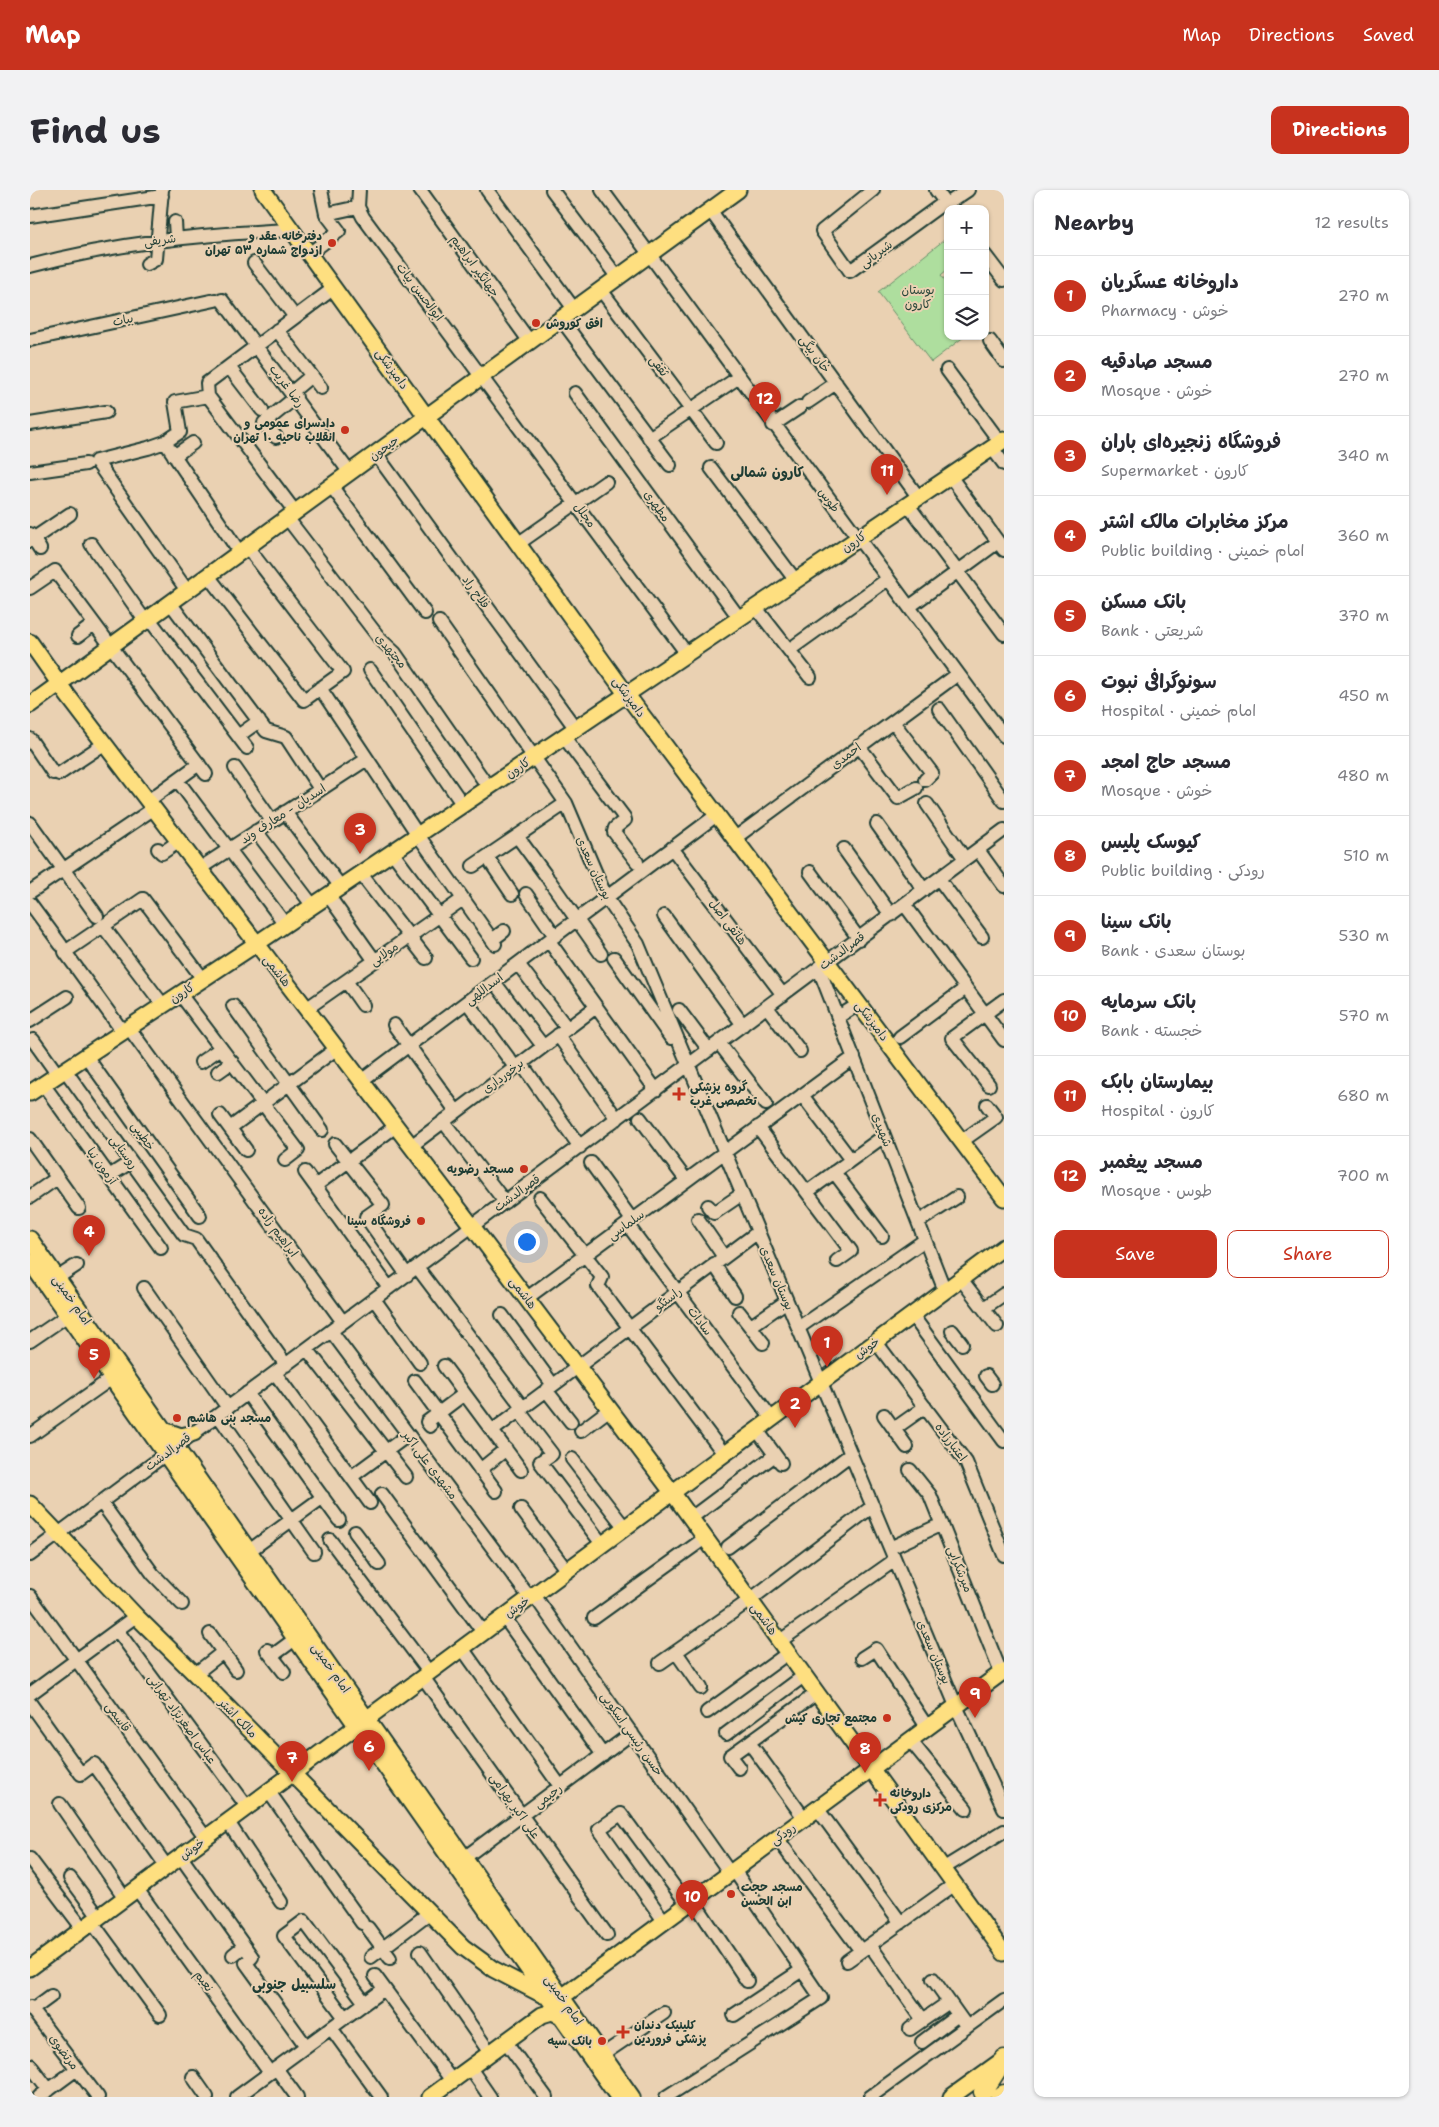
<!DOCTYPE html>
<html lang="en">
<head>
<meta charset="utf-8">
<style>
	body { margin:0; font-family:"Shantell Sans","Playpen Sans Arabic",sans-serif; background:#f2f2f3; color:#2b2b33 }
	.controls { position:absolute; right:15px; top:15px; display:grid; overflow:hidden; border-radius:10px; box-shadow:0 1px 4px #0004 }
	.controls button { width:45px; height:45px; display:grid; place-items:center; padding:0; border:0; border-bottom:1px solid #e1e1e2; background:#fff; color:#2b2b33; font:25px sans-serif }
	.you { position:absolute; left:496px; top:1051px; width:18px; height:18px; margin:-12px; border:4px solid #fff; border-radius:50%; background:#1a73e8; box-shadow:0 0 0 8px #1a73e833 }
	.badge { display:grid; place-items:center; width:32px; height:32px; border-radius:50%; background:#c8321e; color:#fff; font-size:16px; font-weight:700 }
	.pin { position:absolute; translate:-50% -41px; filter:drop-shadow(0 1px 2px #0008) }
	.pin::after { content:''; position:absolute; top:26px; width:18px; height:15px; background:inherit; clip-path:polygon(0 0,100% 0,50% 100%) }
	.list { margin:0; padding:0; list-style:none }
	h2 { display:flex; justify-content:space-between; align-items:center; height:65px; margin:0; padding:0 20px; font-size:21px }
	h2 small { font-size:16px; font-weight:400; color:#7c7c81 }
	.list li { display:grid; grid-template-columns:32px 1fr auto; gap:15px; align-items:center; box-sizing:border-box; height:80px; padding:0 20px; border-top:1px solid #e1e1e2 }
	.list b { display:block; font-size:19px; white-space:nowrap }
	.list p { margin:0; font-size:16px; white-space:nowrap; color:#7c7c81 }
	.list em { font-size:16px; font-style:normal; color:#7c7c81 }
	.actions { display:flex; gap:10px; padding:15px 20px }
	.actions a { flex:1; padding:11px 0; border:1px solid #c8321e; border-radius:10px; text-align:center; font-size:18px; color:#c8321e }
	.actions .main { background:#c8321e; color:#fff }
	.icon { flex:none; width:28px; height:28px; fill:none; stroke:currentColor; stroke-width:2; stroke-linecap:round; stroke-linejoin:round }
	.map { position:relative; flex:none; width:974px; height:1907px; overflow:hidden; border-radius:10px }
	header { display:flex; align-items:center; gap:30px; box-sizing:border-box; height:70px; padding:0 25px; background:#c8321e; color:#fff }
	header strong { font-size:24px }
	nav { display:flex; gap:28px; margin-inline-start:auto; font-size:18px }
	.intro { display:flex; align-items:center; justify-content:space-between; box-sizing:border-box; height:120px; padding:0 30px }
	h1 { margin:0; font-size:35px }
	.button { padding:12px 22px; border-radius:10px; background:#c8321e; color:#fff; font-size:18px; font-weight:700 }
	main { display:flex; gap:30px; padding:0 30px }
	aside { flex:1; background:#fff; border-radius:10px; box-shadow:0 1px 4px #0004 }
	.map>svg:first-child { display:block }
	.green { fill:#aede9e; stroke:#668e69 }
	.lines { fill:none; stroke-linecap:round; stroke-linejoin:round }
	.minor-casing { stroke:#1f3d34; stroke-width:16 }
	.major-casing { stroke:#1f3d34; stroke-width:19 }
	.highway-casing { stroke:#1f3d34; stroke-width:21 }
	.minor { stroke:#ead1b2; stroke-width:12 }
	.major { stroke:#fedf80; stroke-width:15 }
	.highway { stroke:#fedf80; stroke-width:18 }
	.poi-dot { fill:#c8321e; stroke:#ead1b2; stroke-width:2 }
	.labels { text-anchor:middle; stroke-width:4; stroke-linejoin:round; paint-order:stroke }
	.poi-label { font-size:12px; font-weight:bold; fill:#1f3d34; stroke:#ead1b2; text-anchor:end }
	.street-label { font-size:12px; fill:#1f3d34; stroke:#ead1b2 }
	.park-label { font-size:12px; fill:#264539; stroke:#ead1b2 }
	.neighbourhood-label { font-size:14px; font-weight:bold; fill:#1f3d34; stroke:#ead1b2 }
</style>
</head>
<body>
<header>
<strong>Map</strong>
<nav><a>Map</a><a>Directions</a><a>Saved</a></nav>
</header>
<div class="intro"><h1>Find us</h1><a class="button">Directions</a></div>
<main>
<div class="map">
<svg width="974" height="1907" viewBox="0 0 974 1907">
	<rect width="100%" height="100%" fill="#ead1b2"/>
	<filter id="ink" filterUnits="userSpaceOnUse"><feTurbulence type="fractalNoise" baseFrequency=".02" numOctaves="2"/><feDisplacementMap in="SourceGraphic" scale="10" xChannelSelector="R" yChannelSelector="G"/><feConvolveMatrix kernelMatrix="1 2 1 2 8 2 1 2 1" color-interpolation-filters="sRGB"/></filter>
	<g filter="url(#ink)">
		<!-- green -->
		<path class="green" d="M918 47V79L911 85 918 94V146H935L901 172 848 102Z"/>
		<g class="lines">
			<!-- minor casing -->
			<g class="minor-casing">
				<path id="minor" d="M291 0 296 24
					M329 0 328 17 333 27 657 464
					M390 0 500 152
					M457 0 544 119
					M522 0 588 88
					M572 0 974 546
					M843 0 792 41 820 81 915 12
					M906 0 920 19
					M917 14 938 0
					M680 20 889 308
					M0 26 132 6
					M145 32 146 48
					M279 64 309 41 296 24 328 17
					M955 65 974 90
					M224 73 265 127
					M117 74 126 69 132 0
					M0 76C86 53 173 44 262 40
					M571 100 686 253
					M192 110 320 283
					M531 129 640 275
					M247 140 291 198
					M0 150 185 110
					M960 151 974 171
					M199 177 232 220
					M917 180 970 252
					M262 202 281 186
					M545 203 710 429
					M778 212 806 193
					M0 234 76 222
					M743 235 770 217
					M246 247 234 233 266 207
					M619 248 709 187
					M135 252 210 363
					M962 258 974 274
					M346 264 546 539
					M144 266 163 253
					M681 278 766 391
					M0 282 56 274
					M920 286 974 360
					M302 297 395 423
					M878 315 974 444
					M266 323 178 206 177 193 304 98
					M258 329 350 449 365 463 459 598
					M0 344 10 359
					M0 351 40 324
					M489 353 576 292
					M61 354 116 432
					M179 387 274 510 313 482 218 358
					M0 398 25 381 176 584
					M158 402 66 271 118 258 135 252 150 242 145 212 178 206
					M141 414 236 541 256 547 290 599
					M879 417 968 352
					M726 418 780 487
					M120 430 217 558
					M409 432 536 613 576 707 608 754 926 1516 974 1619
					M48 446 64 434
					M759 460 858 389
					M340 480 433 615
					M290 498 388 645 465 754
					M909 519 974 611
					M863 532 902 583 895 590
					M208 546 229 531
					M534 547 594 627 595 630 585 638 584 642 607 672
					M0 549 23 583
					M829 556 868 608 886 598
					M205 578 242 631
					M29 584 74 554
					M148 591 255 734
					M118 611 169 574
					M897 614 935 669
					M255 622 311 697
					M0 633 67 726
					M847 634 894 700
					M226 641 283 716
					M487 646 517 687
					M705 648 928 484
					M642 658 753 805
					M128 659 132 663 148 652
					M814 659 861 725
					M948 660 974 696
					M362 662 441 768
					M457 667 482 704
					M443 676 536 613
					M169 679 337 569
					M780 682 829 749
					M331 684 396 768
					M909 689 952 747
					M519 690 571 764
					M0 702 123 619
					M496 704 525 746
					M298 705 345 771
					M0 713 31 755
					M875 715 974 850
					M634 726 713 835
					M73 736 133 815
					M462 750 474 741
					M519 751 626 900
					M584 768 641 848
					M488 774 537 838
					M789 779 915 1101
					M316 791 333 815
					M464 792 513 856
					M150 804 268 960 255 970
					M437 812 485 877
					M203 816 292 940
					M737 817 770 861
					M276 819 433 709
					M649 820 679 860
					M808 827 829 814
					M0 831 37 807
					M364 835 426 921
					M99 838 313 1132
					M93 842 35 762 113 709 173 789
					M528 845 587 929
					M870 847 936 798
					M3 850 28 885
					M689 853 736 914
					M56 866 170 1026
					M171 872 191 858
					M491 873 550 957
					M35 880 154 1045 166 1049 256 1175
					M188 882 202 872
					M331 891 680 630
					M13 894 131 1058
					M959 895 922 848 974 810
					M772 905 821 970
					M190 925 216 960
					M610 928 656 990
					M413 931 475 1012
					M728 937 821 1061 807 1071
					M200 938 306 859
					M0 949 49 1018
					M932 951 966 927 957 915
					M305 954 353 1015 336 1027 377 1085
					M381 956 566 817
					M561 973 602 1030
					M275 982 359 1098
					M804 982 852 1046
					M79 986 101 972
					M285 996 366 936
					M777 1002 854 946
					M0 1007 27 988
					M510 1008 572 1087 568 1096 694 1264
					M678 1016 684 1023 712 1004
					M668 1029 694 1067
					M888 1032 927 1007
					M597 1034 742 1229
					M684 1074 705 1106
					M387 1077 493 1218
					M27 1088 47 1075
					M931 1089 967 1136
					M114 1098 198 1218
					M497 1108 824 867
					M344 1109 390 1173
					M954 1118 974 1104
					M709 1122 733 1153
					M472 1125 523 1195
					M882 1125 974 1251
					M721 1136 757 1111
					M768 1138 895 1050
					M301 1141 500 1408
					M922 1141 932 1154
					M0 1151 38 1125
					M846 1152 936 1272 974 1365
					M277 1159 376 1287
					M414 1176 491 1280
					M245 1183 340 1313
					M956 1186 962 1194
					M385 1191 466 1301
					M516 1200 541 1232
					M217 1203 309 1330
					M489 1221 522 1264 510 1272 572 1354
					M188 1225 284 1362
					M854 1225 877 1257
					M400 1236 397 1232 434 1204
					M864 1239 895 1217
					M727 1240 751 1273
					M462 1241 728 1042
					M551 1241 580 1219
					M0 1246 82 1188
					M542 1269 595 1338
					M450 1280 476 1259
					M880 1280 900 1305 971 1483
					M321 1287 378 1245
					M352 1304 453 1442
					M71 1312 123 1384 152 1414
					M491 1319 537 1381
					M661 1328 745 1265
					M325 1342 349 1374
					M300 1350 399 1482
					M698 1357 821 1264
					M860 1358 912 1334
					M219 1361 293 1307
					M0 1365 974 640
					M504 1405 700 1683
					M0 1406 176 1648
					M474 1427 573 1565
					M564 1428 675 1348
					M87 1440 218 1618
					M180 1444 206 1480
					M750 1451 865 1370
					M432 1458 530 1596
					M237 1460 254 1482
					M646 1462 671 1498
					M242 1466 265 1449
					M832 1468 846 1459 897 1537
					M630 1473 720 1410 843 1316
					M165 1484 193 1462
					M393 1487 577 1745
					M0 1504 106 1426
					M0 1513 51 1584 64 1574 137 1677
					M677 1522 758 1463
					M696 1544 775 1485
					M880 1550 936 1619
					M724 1559 774 1628
					M709 1578 700 1566 787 1503
					M239 1602 332 1733
					M30 1614 95 1708
					M787 1618 871 1733
					M198 1632 251 1712
					M747 1648 831 1761
					M151 1667 222 1767 216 1773 276 1856
					M434 1668 602 1543
					M0 1669 53 1739
					M914 1678 974 1641
					M40 1688 69 1727
					M107 1699 240 1883
					M663 1710 717 1791
					M634 1731 569 1639 591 1624 657 1714
					M62 1732 130 1825
					M338 1738 360 1768
					M840 1755 893 1830
					M390 1762 460 1863
					M203 1765 214 1756
					M341 1767 399 1723
					M817 1771 925 1694
					M345 1786 422 1891
					M903 1789 937 1837
					M0 1817 68 1907
					M2 1820 21 1806
					M704 1825 772 1780
					M315 1828 254 1746 274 1731 335 1813
					M301 1838 351 1907
					M880 1839 919 1812
					M476 1852 516 1907
					M892 1852 928 1825
					M572 1865 634 1823
					M0 1875 19 1900
					M246 1878 267 1907
					M440 1878 460 1907
					M163 1887 177 1907
					M9 1907 47 1879
					M207 1907 354 1799
					M636 1907 791 1808 704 1680
					M840 1907 974 1810"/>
			</g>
			<!-- major casing -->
			<g class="major-casing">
				<path id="major" d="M233 0 597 505 974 1008
					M0 452 38 506 442 1036 642 1302 974 1763
					M0 515 708 0
					M0 903 226 754 974 250
					M0 1049 602 1907
					M0 1072 588 1907
					M134 1240 151 1246 164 1243
					M0 1314 106 1426 165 1484 433 1757 463 1779 513 1805
					M0 1778 974 1057
					M532 1807 974 1481
					M400 1907 512 1825 522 1822 531 1826
					M921 1907 971 1871"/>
			</g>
			<!-- highway casing -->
			<g class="highway-casing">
				<path id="highway" d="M953 1902 974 1869
					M970 1907 974 1904"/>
			</g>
			<!-- minor -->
			<use href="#minor" class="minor"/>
			<!-- major -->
			<use href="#major" class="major"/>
			<!-- highway -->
			<use href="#highway" class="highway"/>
		</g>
	</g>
	<!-- markers -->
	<g class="poi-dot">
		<circle cx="302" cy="53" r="5"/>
		<circle cx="506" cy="133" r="5"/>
		<circle cx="315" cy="240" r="5"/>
		<path d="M646.5 896.5h5v5h5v5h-5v5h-5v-5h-5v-5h5z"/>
		<circle cx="494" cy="979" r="5"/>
		<circle cx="391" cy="1031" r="5"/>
		<circle cx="147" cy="1228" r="5"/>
		<circle cx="857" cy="1528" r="5"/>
		<path d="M847.5 1602.5h5v5h5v5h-5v5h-5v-5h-5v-5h5z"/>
		<circle cx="701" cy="1704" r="5"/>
		<path d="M590.5 1834.5h5v5h5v5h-5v5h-5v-5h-5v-5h5z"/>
		<circle cx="572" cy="1851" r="5"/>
	</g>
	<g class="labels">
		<!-- poi labels -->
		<g class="poi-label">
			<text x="292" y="50">دفترخانه عقد و<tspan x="292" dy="14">ازدواج شماره ۵۳ تهران</tspan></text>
			<text x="516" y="137" text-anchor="start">افق کوروش</text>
			<text x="305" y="237">دادسرای عمومی و<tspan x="305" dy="14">انقلاب ناحیه ۱۰ تهران</tspan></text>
			<text x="660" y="901" text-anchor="start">گروه پزشکی<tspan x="660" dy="14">تخصصی غرب</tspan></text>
			<text x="484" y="983">مسجد رضویه</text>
			<text x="381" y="1035">فروشگاه سینا</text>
			<text x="157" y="1232" text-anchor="start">مسجد بنی هاشم</text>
			<text x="847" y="1532">مجتمع تجاری کیش</text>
			<text x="860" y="1607" text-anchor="start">داروخانه<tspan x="860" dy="14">مرکزی رودکی</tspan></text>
			<text x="711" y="1701" text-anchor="start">مسجد حجت<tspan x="711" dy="14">ابن الحسن</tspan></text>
			<text x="604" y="1839" text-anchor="start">کلینیک دندان<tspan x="604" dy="14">پزشکی فروردین</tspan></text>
			<text x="562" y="1855">بانک سپه</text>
		</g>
		<!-- street labels -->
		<g class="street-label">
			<text transform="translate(130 50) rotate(-7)" y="4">شریفی</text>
			<text transform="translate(846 64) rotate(-37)" y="4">شیربانی</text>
			<text transform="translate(445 76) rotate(54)" y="4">جهانگیر ابراهیم</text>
			<text transform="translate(390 102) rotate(53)" y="4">ابوالحسن بیات</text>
			<text transform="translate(93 130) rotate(-11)" y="4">بیات</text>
			<text transform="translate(785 164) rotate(54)" y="4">خان بیگی</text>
			<text transform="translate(629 176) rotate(53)" y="4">ثقفی</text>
			<text transform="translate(362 179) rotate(54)" y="4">دامپزشکی</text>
			<text transform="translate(257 196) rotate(53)" y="4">رضا غریب</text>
			<text transform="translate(354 258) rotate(-36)" y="4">جیحون</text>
			<text transform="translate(799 310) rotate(53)" y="4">طوس</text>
			<text transform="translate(627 316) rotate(54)" y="4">مطهری</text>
			<text transform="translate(555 325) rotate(54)" y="4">مجلل</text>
			<text transform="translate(824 352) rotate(-34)" y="4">کارون</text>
			<text transform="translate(446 402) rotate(54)" y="4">فلاح راد</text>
			<text transform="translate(361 461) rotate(49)" y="4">مجتهدی</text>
			<text transform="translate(599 507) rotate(54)" y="4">دامپزشکی</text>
			<text transform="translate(816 566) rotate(-37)" y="4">احمدی</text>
			<text transform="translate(488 578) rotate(-34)" y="4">کارون</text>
			<text transform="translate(253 624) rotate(-33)" y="4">اسدیان - معارف وند</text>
			<text transform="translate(564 678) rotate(65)" y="4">بوستان سعدی</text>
			<text transform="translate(698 732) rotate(53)" y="4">هاتفی اصل</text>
			<text transform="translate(812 761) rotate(-37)" y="4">قصرالدشت</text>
			<text transform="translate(354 764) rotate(-35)" y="4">مولایی</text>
			<text transform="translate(247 781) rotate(52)" y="4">هاشمی</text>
			<text transform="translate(454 799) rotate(-37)" y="4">اسداللهی</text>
			<text transform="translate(152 803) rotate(-33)" y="4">کارون</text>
			<text transform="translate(842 831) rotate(53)" y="4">دامپزشکی</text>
			<text transform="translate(473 886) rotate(-37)" y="4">برخورداری</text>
			<text transform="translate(852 940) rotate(69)" y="4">شهیدی</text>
			<text transform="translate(113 946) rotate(55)" y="4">خطیبی</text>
			<text transform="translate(94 962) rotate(54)" y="4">روستایی</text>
			<text transform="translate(72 976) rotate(54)" y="4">آزمون نیا</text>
			<text transform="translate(487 1003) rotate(-36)" y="4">قصرالدشت</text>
			<text transform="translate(596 1035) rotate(-36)" y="4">سلماسی</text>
			<text transform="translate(248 1042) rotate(54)" y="4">ابراهیم زاده</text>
			<text transform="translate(747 1088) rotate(67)" y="4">بوستان سعدی</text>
			<text transform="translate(493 1103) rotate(53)" y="4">هاشمی</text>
			<text transform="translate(638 1109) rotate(-37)" y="4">راستگو</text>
			<text transform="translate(42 1110) rotate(55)" y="4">امام خمینی</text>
			<text transform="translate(670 1131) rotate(53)" y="4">سادات</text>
			<text transform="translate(837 1158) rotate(-36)" y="4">خوش</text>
			<text transform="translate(921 1252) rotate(53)" y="4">اعتبارزاده</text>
			<text transform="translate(138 1262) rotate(-37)" y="4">قصرالدشت</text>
			<text transform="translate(400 1275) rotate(53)" y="4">مشهدی علی اکبر</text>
			<text transform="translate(930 1379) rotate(68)" y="4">میرشکرایی</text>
			<text transform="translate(487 1417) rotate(-36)" y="4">خوش</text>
			<text transform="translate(734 1429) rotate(54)" y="4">هاشمی</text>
			<text transform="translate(904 1462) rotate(67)" y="4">بوستان سعدی</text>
			<text transform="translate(301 1478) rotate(55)" y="4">امام خمینی</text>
			<text transform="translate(88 1527) rotate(54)" y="4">قاسمی</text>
			<text transform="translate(208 1528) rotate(46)" y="4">مالک اشتر</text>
			<text transform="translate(152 1529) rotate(54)" y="4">عباس اصغرنژاد تهرانی</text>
			<text transform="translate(602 1544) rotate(55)" y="4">حسن رئیسی اسکویی</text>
			<text transform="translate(518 1606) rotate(-37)" y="4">رحیمی</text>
			<text transform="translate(485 1616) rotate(55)" y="4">علی اکبر بهرامی</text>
			<text transform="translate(753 1644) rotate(-36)" y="4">رودکی</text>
			<text transform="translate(162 1659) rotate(-36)" y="4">خوش</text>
			<text transform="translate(174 1791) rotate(54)" y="4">نعیم</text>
			<text transform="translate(534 1810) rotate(55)" y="4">امام خمینی</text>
			<text transform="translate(34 1862) rotate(53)" y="4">مرتضوی</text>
		</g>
		<!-- park labels -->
		<g class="park-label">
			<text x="888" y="104">بوستان<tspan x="888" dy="14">کارون</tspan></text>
		</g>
		<!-- neighbourhood labels -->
		<g class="neighbourhood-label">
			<text x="737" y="287">کارون شمالی</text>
			<text x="264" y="1799">سلسبیل جنوبی</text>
		</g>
	</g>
</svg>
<div class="controls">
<button>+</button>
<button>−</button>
<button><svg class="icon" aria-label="layers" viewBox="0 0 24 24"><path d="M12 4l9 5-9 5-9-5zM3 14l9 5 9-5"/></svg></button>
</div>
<div class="you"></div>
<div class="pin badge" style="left:797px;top:1177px">1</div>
<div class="pin badge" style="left:765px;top:1238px">2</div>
<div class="pin badge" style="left:330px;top:664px">3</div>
<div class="pin badge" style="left:59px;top:1066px">4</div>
<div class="pin badge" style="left:64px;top:1189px">5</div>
<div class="pin badge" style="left:339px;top:1581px">6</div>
<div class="pin badge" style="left:262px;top:1592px">7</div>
<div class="pin badge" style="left:835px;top:1583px">8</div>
<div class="pin badge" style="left:945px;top:1528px">9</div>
<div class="pin badge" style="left:662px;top:1731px">10</div>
<div class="pin badge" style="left:857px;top:305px">11</div>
<div class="pin badge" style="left:735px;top:233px">12</div>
</div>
<aside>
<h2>Nearby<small>12 results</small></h2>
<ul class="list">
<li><span class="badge">1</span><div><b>داروخانه عسگریان</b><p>Pharmacy · خوش</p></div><em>270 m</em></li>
<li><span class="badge">2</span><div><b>مسجد صادقیه</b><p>Mosque · خوش</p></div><em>270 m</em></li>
<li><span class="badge">3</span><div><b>فروشگاه زنجیره‌ای باران</b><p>Supermarket · کارون</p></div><em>340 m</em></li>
<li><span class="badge">4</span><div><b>مرکز مخابرات مالک اشتر</b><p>Public building · امام خمینی</p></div><em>360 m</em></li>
<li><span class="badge">5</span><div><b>بانک مسکن</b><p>Bank · شریعتی</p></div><em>370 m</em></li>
<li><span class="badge">6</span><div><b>سونوگرافی نبوت</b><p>Hospital · امام خمینی</p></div><em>450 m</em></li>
<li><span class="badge">7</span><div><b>مسجد حاج امجد</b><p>Mosque · خوش</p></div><em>480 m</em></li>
<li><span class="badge">8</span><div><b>کیوسک پلیس</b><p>Public building · رودکی</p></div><em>510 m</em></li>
<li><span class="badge">9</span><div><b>بانک سینا</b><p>Bank · بوستان سعدی</p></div><em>530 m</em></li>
<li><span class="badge">10</span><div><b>بانک سرمایه</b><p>Bank · خجسته</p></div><em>570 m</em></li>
<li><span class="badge">11</span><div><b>بیمارستان بابک</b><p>Hospital · کارون</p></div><em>680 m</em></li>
<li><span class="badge">12</span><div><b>مسجد پیغمبر</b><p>Mosque · طوس</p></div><em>700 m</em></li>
</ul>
<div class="actions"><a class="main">Save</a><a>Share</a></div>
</aside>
</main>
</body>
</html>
